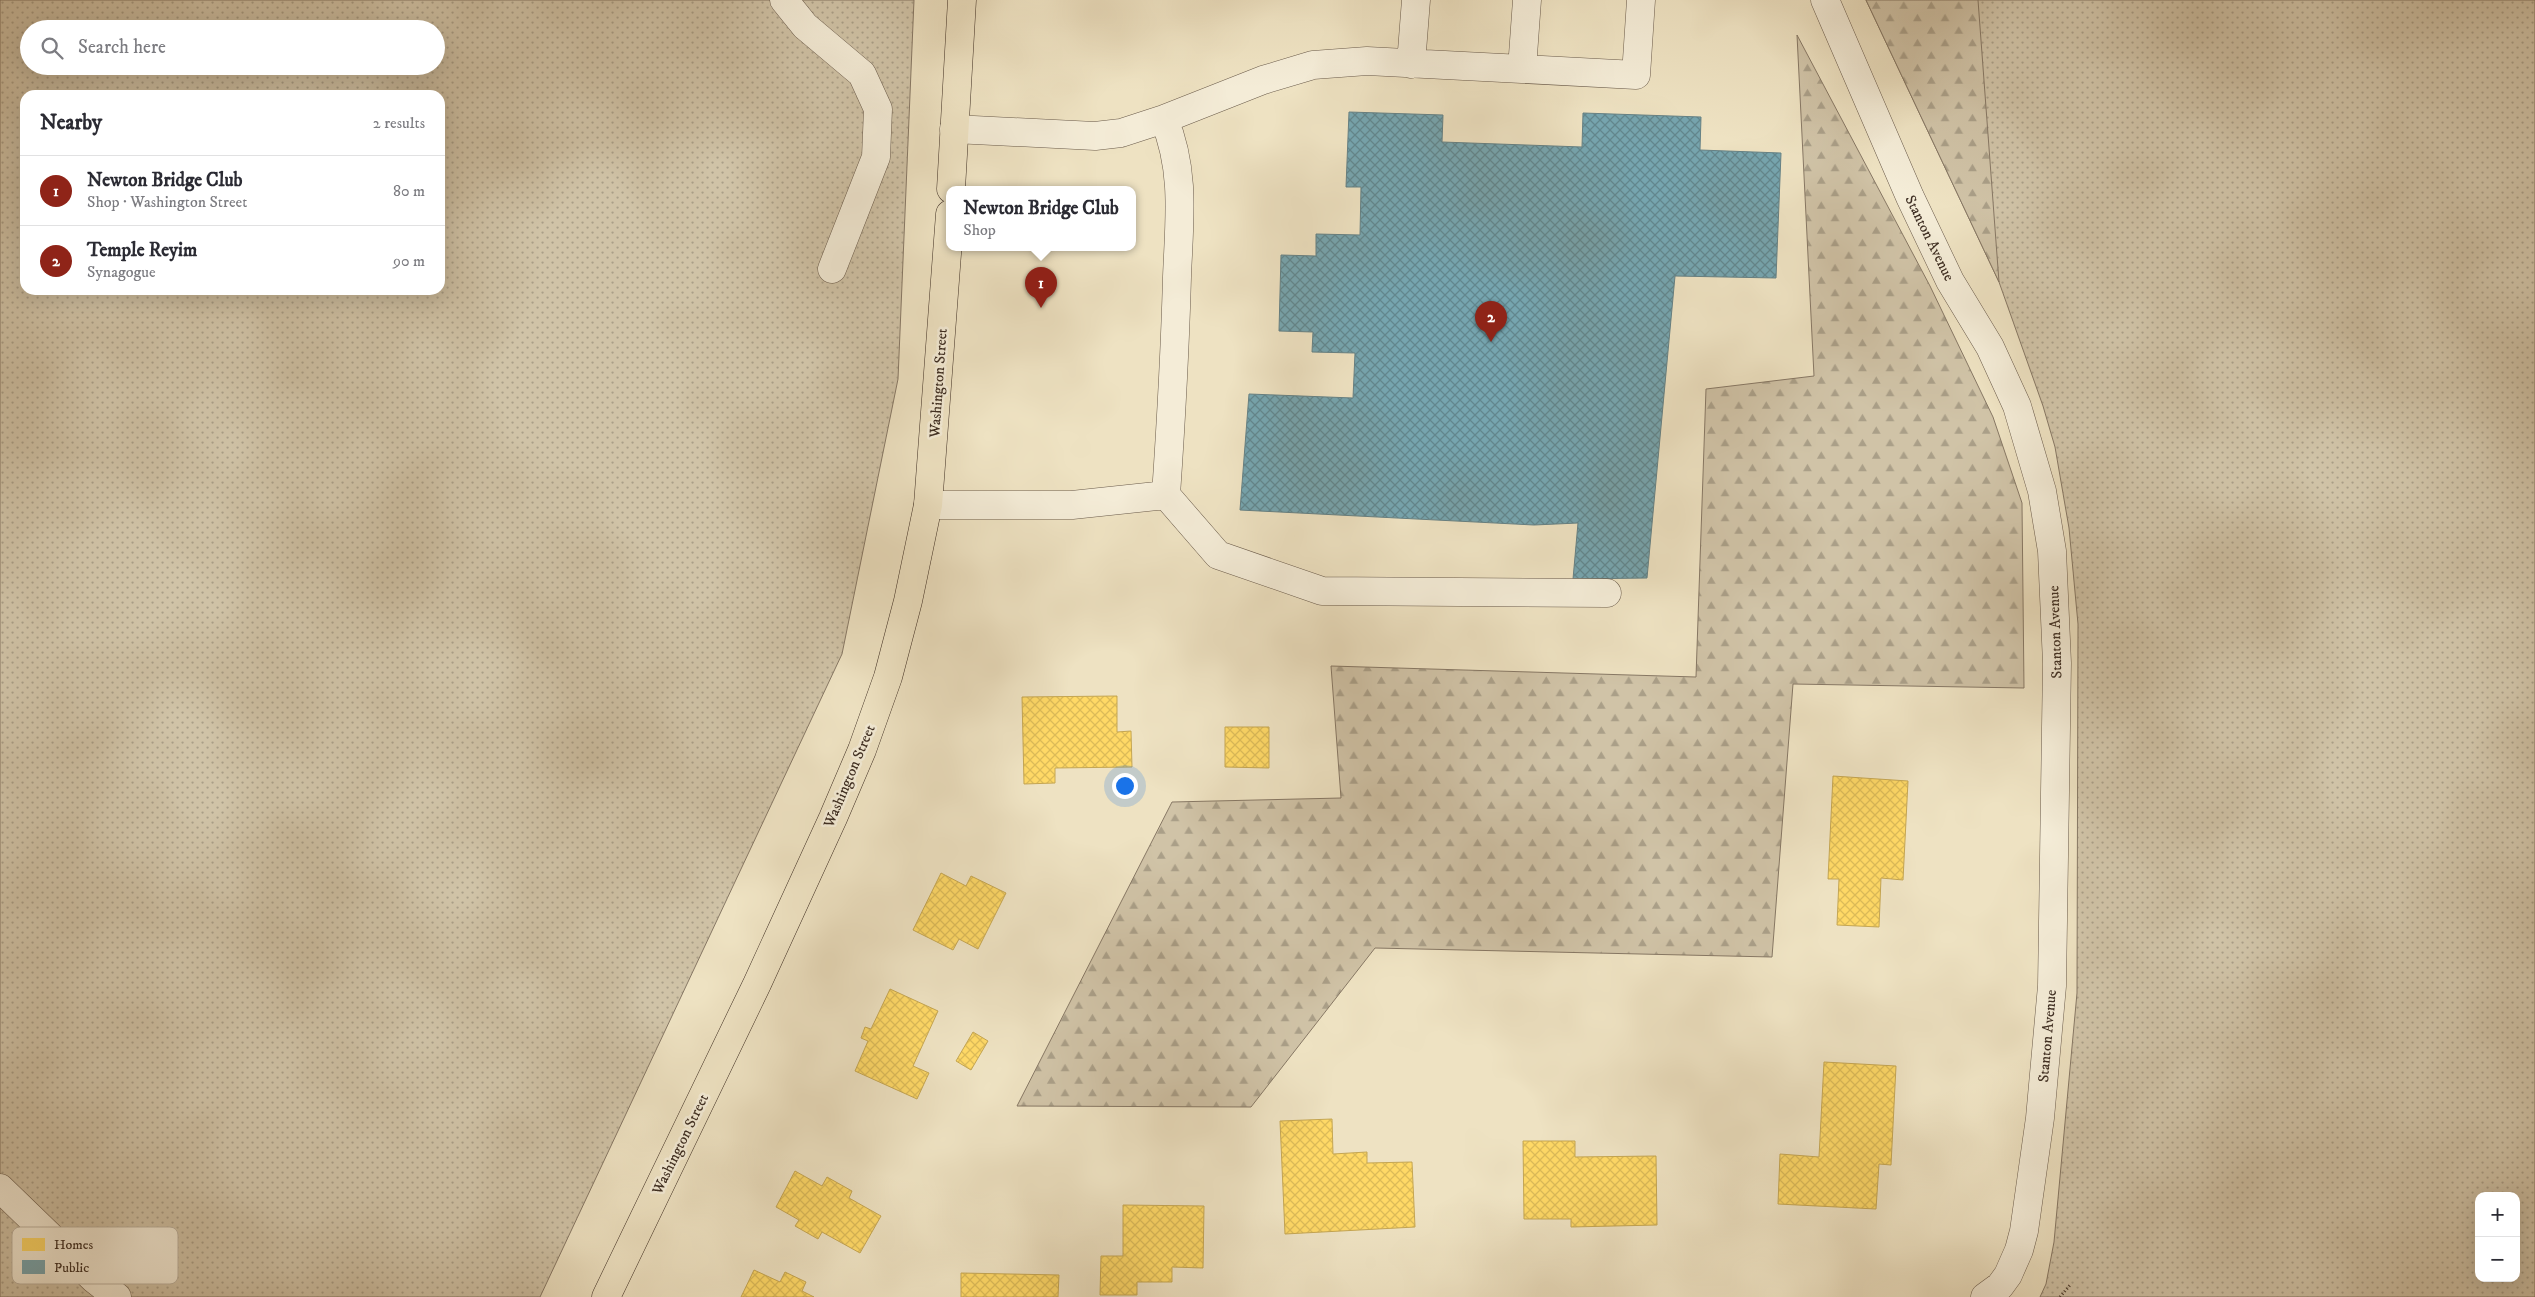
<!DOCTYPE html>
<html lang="en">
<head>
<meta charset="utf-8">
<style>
	body { margin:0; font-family:"IM FELL DW Pica",serif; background:#f2f2f3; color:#2b2b33 }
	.controls { position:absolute; right:15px; bottom:15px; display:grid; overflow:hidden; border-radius:10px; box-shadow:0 5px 20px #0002 }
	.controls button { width:45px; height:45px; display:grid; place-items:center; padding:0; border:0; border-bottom:1px solid #e1e1e2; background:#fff; color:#2b2b33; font:25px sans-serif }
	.you { position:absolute; left:1124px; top:785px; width:18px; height:18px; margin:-12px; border:4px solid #fff; border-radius:50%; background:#1a73e8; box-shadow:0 0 0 8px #1a73e833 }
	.badge { display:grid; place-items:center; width:32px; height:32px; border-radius:50%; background:#8f2418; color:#fff; font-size:16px; font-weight:700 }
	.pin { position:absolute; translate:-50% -41px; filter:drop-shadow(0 1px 2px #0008) }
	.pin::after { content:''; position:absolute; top:26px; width:18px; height:15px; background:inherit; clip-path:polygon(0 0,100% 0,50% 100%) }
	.popup { position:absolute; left:946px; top:186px; width:190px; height:65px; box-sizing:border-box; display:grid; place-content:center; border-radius:10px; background:#fff; filter:drop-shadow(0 1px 4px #0005); font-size:16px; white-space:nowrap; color:#7c7c81 }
	.popup b { font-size:19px; color:#2b2b33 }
	.popup::after { content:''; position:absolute; left:50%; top:100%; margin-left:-10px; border:10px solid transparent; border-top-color:#fff }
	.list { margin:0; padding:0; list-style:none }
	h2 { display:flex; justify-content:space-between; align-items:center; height:65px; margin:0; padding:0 20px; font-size:21px }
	h2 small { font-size:16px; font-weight:400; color:#7c7c81 }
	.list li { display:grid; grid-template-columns:32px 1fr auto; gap:15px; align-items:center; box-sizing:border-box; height:70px; padding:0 20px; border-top:1px solid #e1e1e2 }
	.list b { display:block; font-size:19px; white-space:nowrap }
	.list p { margin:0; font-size:16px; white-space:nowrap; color:#7c7c81 }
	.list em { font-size:16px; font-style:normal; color:#7c7c81 }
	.icon { flex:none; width:28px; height:28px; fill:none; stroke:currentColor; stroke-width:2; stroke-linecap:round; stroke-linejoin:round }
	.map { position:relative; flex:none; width:2535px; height:1297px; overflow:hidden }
	.search { position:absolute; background:#fff; box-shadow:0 5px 20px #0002; left:20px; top:20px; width:425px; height:55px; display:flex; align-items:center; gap:12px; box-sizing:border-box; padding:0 18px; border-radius:28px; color:#7c7c81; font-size:19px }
	.panel { position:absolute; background:#fff; box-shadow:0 5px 20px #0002; left:20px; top:90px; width:425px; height:205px; border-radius:15px }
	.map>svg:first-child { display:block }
	.grass { fill:url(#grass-dots); stroke:#877865; fill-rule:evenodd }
	.forest { fill:url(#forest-firs); stroke:#877865 }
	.homes { fill:url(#homes-cross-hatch); stroke:#c5a652 }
	.public { fill:url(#public-cross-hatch); stroke:#658185 }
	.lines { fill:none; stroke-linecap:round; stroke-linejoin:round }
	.minor-casing { stroke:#6a5b4b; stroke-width:29 }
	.major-casing { stroke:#3e2e23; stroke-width:29 }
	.path { stroke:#3e2e23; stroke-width:3; stroke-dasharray:1 2.5; stroke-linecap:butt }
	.minor { stroke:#f4ecd7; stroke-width:28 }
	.major { stroke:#eee2c2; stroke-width:28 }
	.labels { text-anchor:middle; stroke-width:5; stroke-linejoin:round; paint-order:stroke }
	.street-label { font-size:15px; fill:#3e2e23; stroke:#f4ecd7 }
	.key { fill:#f4ecd7; stroke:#bdb3a1; stroke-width:1 }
	.key-label { font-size:14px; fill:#3e2e23 }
</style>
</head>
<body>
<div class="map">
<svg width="2535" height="1297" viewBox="0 0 2535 1297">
	<defs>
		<pattern id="grass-dots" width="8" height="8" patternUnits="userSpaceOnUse" patternTransform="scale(1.25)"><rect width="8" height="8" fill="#d0c3a7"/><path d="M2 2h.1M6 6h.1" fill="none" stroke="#aa9f88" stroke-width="1.8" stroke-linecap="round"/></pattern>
		<pattern id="forest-firs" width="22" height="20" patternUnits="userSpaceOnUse" patternTransform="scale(1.25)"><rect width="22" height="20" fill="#d0c3a7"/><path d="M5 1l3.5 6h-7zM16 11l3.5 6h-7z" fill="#aa9f88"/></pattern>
		<pattern id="homes-cross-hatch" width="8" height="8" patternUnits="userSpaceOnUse" patternTransform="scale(1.25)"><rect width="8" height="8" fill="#ffd966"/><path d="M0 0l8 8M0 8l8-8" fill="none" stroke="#dcbb58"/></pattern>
		<pattern id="public-cross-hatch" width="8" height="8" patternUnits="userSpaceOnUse" patternTransform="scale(1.25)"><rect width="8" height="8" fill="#76a5af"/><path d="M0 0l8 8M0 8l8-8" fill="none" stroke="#62878e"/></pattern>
	</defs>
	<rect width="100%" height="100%" fill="#eee2c2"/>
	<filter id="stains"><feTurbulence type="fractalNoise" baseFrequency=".004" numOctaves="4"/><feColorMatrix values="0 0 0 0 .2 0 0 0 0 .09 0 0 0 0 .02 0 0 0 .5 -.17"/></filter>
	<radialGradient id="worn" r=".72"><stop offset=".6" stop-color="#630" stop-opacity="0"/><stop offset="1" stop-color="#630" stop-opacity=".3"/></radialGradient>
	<!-- grass -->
	<path class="grass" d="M0 0H914L898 379 842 654 540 1297H0ZM29 29H436V66H29ZM25 95H440V290H25Z
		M1866 0H2535V1297H2040L2046 1284 2054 1242 2077 993 2078 624 2069 528 2055 447 2043 406 1999 282ZM2479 1196H2516V1278H2479Z"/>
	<!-- forest -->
	<path class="forest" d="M1866 0H1978L1999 282Z
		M1797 35 1930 286 1993 417 2022 503 2024 688 1793 684 1772 957 1375 948 1251 1107 1017 1106 1172 802 1341 798 1331 666 1696 677 1706 389 1814 376Z"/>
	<!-- homes -->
	<path class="homes" d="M1117 696V732L1131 731 1132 767 1055 768V783L1024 784 1022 697Z
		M1225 727H1269V768L1225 767Z
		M1833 776 1908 781 1903 880 1881 878 1879 927 1837 925 1839 879H1828Z
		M941 873 966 886 971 876 1006 893 978 949 959 939 953 950 913 930Z
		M890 989 938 1011 913 1066 929 1073 917 1099 855 1071 868 1041 861 1038 865 1027 871 1029Z
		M973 1032 988 1041 971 1070 956 1061Z
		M1824 1062 1896 1066 1891 1165 1879 1164 1876 1209 1778 1204 1780 1154 1819 1157Z
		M1332 1119 1333 1154 1367 1152V1163L1412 1162 1415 1227 1285 1234 1280 1121Z
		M1523 1141H1575V1157L1656 1156 1657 1225 1571 1227V1219H1524Z
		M795 1171 822 1186 827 1177 852 1191 849 1198 881 1216 860 1253 822 1232 818 1239 795 1226 799 1220 776 1207Z
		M1123 1205 1204 1206 1203 1268 1172 1267V1282H1137V1295H1100L1101 1256H1123Z
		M754 1270 780 1282 785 1272 806 1282 802 1291 814 1297H741Z
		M961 1273 1059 1275 1058 1297H961Z"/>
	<!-- public -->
	<path class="public" d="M1349 112 1443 115 1442 142 1582 147 1583 113 1701 117 1700 150 1781 153 1776 278 1675 276 1647 578 1573 579 1578 523 1534 525 1240 510 1249 394 1353 398 1355 353 1312 352 1313 332 1279 331 1281 255 1316 256V234L1360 235 1361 187H1346Z"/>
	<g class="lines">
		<!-- minor casing -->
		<g class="minor-casing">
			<path id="minor" d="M784 0 805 26 862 74 878 109 876 157 832 269
				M1825 0 1910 197 1950 281 1990 347 2017 406 2042 491 2052 551 2057 663 2052 986 2040 1118 2024 1231 2019 1250 2008 1275 2000 1286 1985 1297
				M1411 64 1416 0
				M1522 69 1636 75 1641 0
				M1164 119 1263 80 1313 65 1367 61 1522 69 1527 0
				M1166 495 1218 555 1322 591 1607 593
				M928 505H1072L1166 495C1171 422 1175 350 1177 277 1179 222 1186 172 1164 119L1121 133 1095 136 954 129
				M0 1188 94 1279 117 1297"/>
		</g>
		<!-- major casing -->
		<g class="major-casing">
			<path id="major" d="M951 189 962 0
				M606 1297 757 984 833 818 862 750 888 677 908 601 928 505 950 214"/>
		</g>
		<!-- path -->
		<path class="path" d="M2060 1297 2070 1285"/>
		<!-- minor -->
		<use href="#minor" class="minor"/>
		<!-- major -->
		<use href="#major" class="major"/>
	</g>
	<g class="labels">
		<!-- street labels -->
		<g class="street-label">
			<text transform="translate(1930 238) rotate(64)" y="5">Stanton Avenue</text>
			<text transform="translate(938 383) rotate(-86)" y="5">Washington Street</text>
			<text transform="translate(2055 632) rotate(-92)" y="5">Stanton Avenue</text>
			<text transform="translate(849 776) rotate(-67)" y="5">Washington Street</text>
			<text transform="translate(2047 1036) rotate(-85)" y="5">Stanton Avenue</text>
			<text transform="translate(680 1144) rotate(-64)" y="5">Washington Street</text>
		</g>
	</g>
	<!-- legend -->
	<rect x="12" y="1227" width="166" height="57" rx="8" class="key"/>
	<rect x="22" y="1238" width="23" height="13" fill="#ffd966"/>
	<rect x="22" y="1260" width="23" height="14" fill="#76a5af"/>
	<g class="key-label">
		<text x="54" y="1249">Homes</text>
		<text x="54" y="1272">Public</text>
	</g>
	<rect width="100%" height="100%" filter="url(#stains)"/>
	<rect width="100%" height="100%" fill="url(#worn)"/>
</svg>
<div class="controls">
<button>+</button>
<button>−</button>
</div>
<div class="you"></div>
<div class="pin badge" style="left:1041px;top:308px">1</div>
<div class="popup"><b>Newton Bridge Club</b>Shop</div>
<div class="pin badge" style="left:1491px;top:342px">2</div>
<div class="search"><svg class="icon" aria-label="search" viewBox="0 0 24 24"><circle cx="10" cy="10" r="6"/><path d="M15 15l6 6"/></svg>Search here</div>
<section class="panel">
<h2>Nearby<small>2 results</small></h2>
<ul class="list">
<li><span class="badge">1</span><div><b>Newton Bridge Club</b><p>Shop · Washington Street</p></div><em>80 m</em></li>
<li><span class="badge">2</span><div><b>Temple Reyim</b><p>Synagogue</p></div><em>90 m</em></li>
</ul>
</section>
</div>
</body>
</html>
